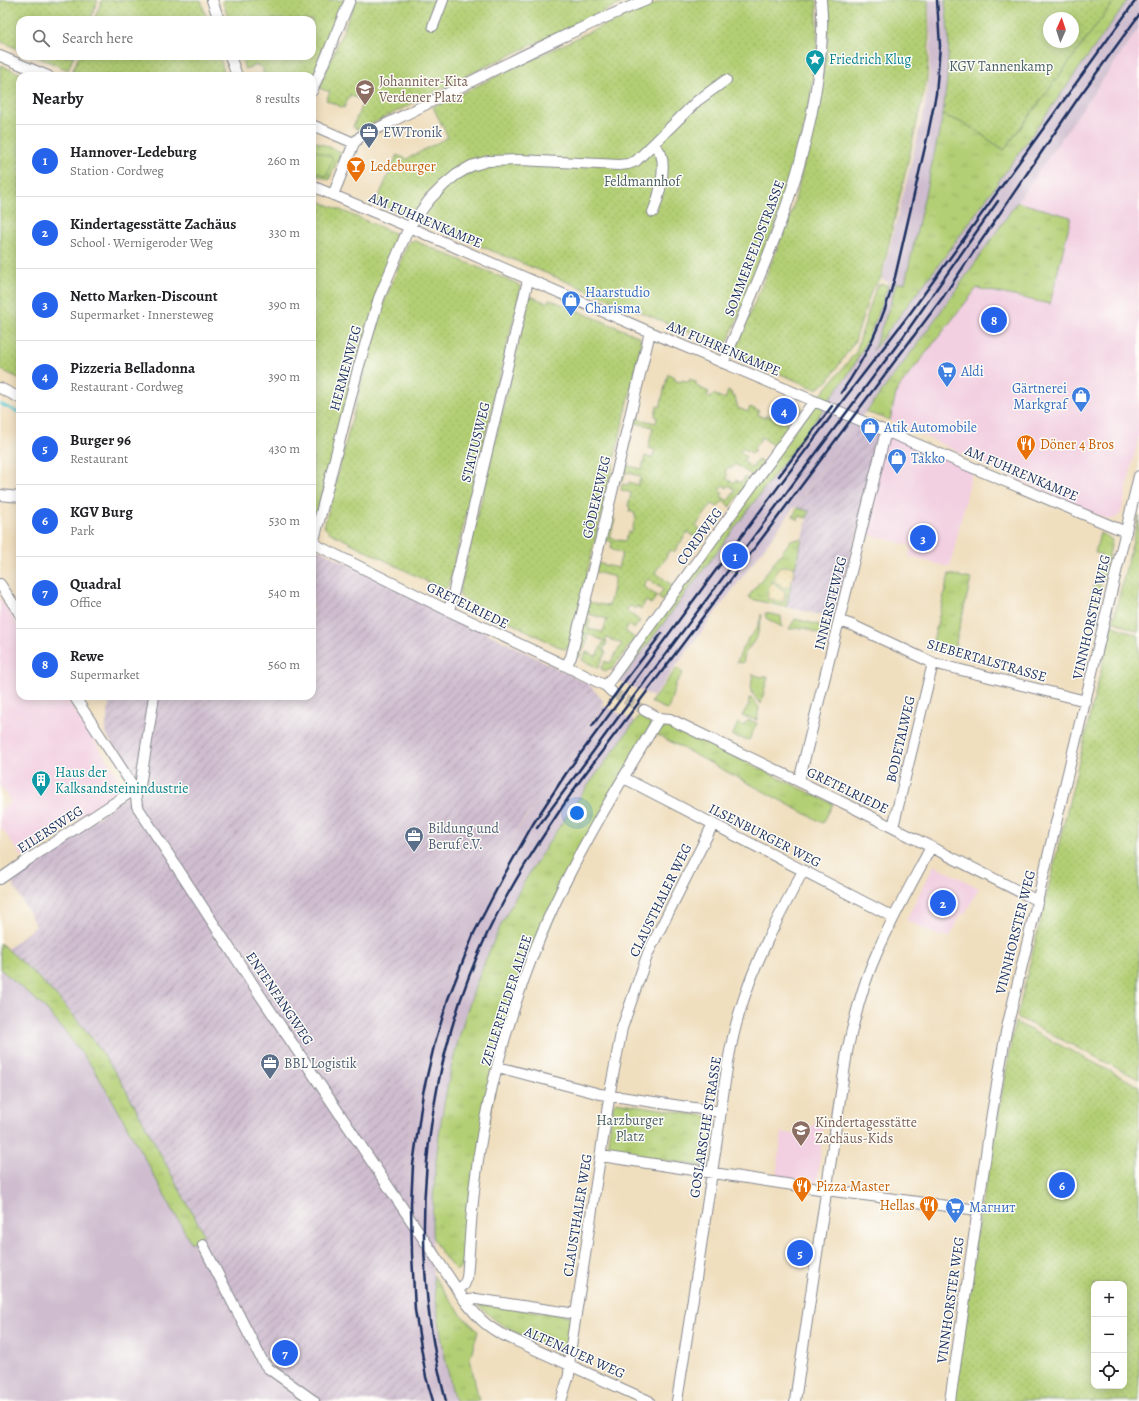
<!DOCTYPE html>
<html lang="en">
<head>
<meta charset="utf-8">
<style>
	body { margin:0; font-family:Alegreya,serif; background:#f2f2f2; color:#202124 }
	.controls { position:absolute; right:12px; bottom:12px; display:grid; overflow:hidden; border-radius:8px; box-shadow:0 2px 10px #0003 }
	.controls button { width:36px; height:36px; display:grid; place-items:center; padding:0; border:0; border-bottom:1px solid #e0e0e0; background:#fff; color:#202124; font:20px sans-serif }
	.compass { position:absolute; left:1043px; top:12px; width:36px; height:36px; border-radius:50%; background:#fff; box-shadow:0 2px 10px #0003; rotate:3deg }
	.you { position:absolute; left:577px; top:813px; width:14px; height:14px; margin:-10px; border:3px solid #fff; border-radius:50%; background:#1a73e8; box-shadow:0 0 0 6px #1a73e833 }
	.badge { display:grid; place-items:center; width:26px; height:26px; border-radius:50%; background:#2563eb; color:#fff; font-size:13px; font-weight:700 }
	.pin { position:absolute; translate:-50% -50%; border:2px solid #fff; box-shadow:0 1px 4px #0006 }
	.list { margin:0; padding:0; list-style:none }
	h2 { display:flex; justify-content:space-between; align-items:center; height:52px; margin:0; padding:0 16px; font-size:17px }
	h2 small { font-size:13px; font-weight:400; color:#757577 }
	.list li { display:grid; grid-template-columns:26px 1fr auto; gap:12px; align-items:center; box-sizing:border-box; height:72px; padding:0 16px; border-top:1px solid #e0e0e0 }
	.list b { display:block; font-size:15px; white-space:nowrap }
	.list p { margin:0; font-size:13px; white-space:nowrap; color:#757577 }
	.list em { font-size:13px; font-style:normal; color:#757577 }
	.icon { flex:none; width:22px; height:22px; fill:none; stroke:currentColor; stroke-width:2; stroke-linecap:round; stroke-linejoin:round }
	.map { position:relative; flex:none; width:1139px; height:1401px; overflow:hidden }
	.search { position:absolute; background:#fff; box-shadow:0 2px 10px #0003; left:16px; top:16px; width:300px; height:44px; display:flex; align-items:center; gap:10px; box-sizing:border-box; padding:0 14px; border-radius:12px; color:#757577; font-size:15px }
	.panel { position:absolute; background:#fff; box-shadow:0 2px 10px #0003; left:16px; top:72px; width:300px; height:628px; border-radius:12px }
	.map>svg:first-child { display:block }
	.built { fill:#f2cfe1 }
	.industrial { fill:url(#industrial-furrows) }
	.railway { fill:#cfbdcf }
	.grass { fill:url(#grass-tufts); stroke:#677f69 }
	.sand { fill:url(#sand-dots); stroke:#84847e }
	.garden { fill:url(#garden-dots); stroke:#677f69; fill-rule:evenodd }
	.pitch { fill:#b3cf74; stroke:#677f69 }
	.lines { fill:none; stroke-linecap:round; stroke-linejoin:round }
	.stream { stroke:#59c6ce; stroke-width:2.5 }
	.minor-tunnel { stroke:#c5bcac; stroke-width:10; stroke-dasharray:10 5; stroke-linecap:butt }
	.minor-casing { stroke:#86878e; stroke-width:12 }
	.minor { stroke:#fff; stroke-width:10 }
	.rail { stroke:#1b2f5e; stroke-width:2.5 }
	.labels { text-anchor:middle; stroke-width:3; stroke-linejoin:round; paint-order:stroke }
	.culture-label { font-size:14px; fill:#0d838f; stroke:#fdfcf7; text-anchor:start }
	.park-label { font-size:14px; fill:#495f65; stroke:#fdfcf7 }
	.education-label { font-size:14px; fill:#785e54; stroke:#fdfcf7; text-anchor:start }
	.service-label { font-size:14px; fill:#4e5e75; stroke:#fdfcf7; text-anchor:start }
	.food-label { font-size:14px; fill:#c56008; stroke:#fdfcf7; text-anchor:start }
	.street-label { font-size:14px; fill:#1b2f5e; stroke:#fdfcf7 }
	.shop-label { font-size:14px; fill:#366cbe; stroke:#fdfcf7; text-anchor:start }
</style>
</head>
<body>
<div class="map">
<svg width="1139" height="1401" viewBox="0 0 1139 1401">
	<defs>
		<pattern id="industrial-furrows" width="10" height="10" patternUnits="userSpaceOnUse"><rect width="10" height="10" fill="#cfbdcf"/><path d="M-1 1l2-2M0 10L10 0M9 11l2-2" fill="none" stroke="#a79aab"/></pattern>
		<pattern id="grass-tufts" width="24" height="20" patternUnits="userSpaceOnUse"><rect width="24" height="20" fill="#b3cf74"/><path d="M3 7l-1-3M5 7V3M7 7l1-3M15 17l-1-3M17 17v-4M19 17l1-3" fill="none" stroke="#99b267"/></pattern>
		<pattern id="sand-dots" width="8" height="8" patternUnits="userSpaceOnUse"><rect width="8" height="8" fill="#eeda9e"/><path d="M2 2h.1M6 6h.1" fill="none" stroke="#ccbb8a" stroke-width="1.8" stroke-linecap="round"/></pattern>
		<pattern id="garden-dots" width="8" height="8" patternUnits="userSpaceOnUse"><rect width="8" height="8" fill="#b3cf74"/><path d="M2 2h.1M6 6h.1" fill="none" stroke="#99b267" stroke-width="1.8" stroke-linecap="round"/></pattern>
	</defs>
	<rect width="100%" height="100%" fill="#fdfcf7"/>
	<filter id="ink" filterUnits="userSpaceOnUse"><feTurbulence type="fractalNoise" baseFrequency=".025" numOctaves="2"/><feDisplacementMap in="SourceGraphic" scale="8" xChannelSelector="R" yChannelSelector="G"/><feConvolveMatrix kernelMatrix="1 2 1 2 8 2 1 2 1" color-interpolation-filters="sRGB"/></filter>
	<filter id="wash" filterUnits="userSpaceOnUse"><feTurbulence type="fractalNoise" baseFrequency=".012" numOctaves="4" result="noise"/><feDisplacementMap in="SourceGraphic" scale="16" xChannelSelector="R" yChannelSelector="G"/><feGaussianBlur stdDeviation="0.9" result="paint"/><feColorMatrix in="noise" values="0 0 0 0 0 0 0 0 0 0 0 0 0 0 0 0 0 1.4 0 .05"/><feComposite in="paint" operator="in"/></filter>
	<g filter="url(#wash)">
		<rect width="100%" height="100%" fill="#f0dfbf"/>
		<!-- built -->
		<path class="built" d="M1139 28V436L1121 513 1116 518 1109 520 1009 476 890 420 897 390 977 288 1050 303 1071 217 1017 202Z
			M886 431 973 468 950 567 909 557 911 546 861 532Z
			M0 598 20 628V696H65L120 780 119 790 22 857 0 826V810L11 802 0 785Z
			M934 865 979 888 965 914 962 913 949 938 943 934 941 937 906 920Z
			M814 1122 823 1124 821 1139H819V1140L822 1141 817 1182 776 1177 782 1132 805 1136 806 1125 814 1126Z"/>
		<!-- industrial -->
		<path class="industrial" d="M859 420 886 431 833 618 786 607 809 511 795 507Z
			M312 546 589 684 604 702 492 867 464 923 443 982 427 1034 417 1080 410 1127 402 1192V1228L407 1307 414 1364 424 1401H303L267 1375 260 1367 255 1360 191 1243 204 1234 123 1085 99 1050 72 1015 41 980 7 949 36 926 11 881 140 786 105 733 110 696H312Z"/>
		<!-- railway -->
		<path class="railway" d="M929 0H945L949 40 947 79 943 115 905 283H896L891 303 874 349 946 255 1128 0H1139V28L1017 202 963 282 906 361 859 420 653 697 620 681 816 419 853 366 868 339 883 301 889 282 882 279 924 111 929 79 931 40Z
			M603 705 635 721 639 716 570 810 523 885 508 911 484 964 466 1016 452 1066 441 1119 433 1215 432 1237 433 1275 439 1325 449 1378 455 1401H424L414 1364 407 1307 402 1228V1192L410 1127 417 1080 427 1034 443 982 464 923 492 867 526 818 561 764Z
			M0 969 44 1007 66 1033 93 1068 112 1099 127 1126 255 1360 267 1375 303 1401H0Z"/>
		<!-- grass -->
		<path class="grass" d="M1115 0H1128L946 255 873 350 891 303 896 283H905L943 115 966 124 1004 150Z
			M312 140 341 152 329 180 312 173Z
			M1017 202 1071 217 1050 304 977 288 897 390 890 420 866 412C919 344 968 274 1017 202Z
			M881 284 888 285C880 313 868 340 854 365 846 379 834 391 826 406L620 681 613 677 816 401 856 352 876 287Z
			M797 508 809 511 807 518 799 516 798 520 793 517Z
			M1100 533 1108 537 1112 540 1108 561 1100 559 1101 554 1095 553Z
			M802 539 786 607 751 599 749 596 791 540Z
			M1099 562 1107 565 1103 582 1095 581Z
			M949 574 971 579 953 655 931 650Z
			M1094 583 1102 586 1098 604 1090 601Z
			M765 613 781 616 782 627 766 618Z
			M761 614 762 615 757 637 745 653 743 663 737 662C738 657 742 653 742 648L746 644 748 638C755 633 761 623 761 614Z
			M795 619 828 627 826 637 805 628 789 629Z
			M677 668 683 673 676 683 668 710 651 702Z
			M753 674 761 677 768 676 761 704C750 692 750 690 753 674Z
			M749 698 753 699 759 708 757 720 742 716 749 704Z
			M639 716 650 723 651 726 604 806 506 1025 466 1250 464 1251 463 1267 456 1270C450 1265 436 1247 433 1238 430 1231 435 1182 435 1171 443 1081 467 991 508 911 545 841 593 779 639 716Z
			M748 720 757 723 749 740 732 736 738 723 743 726Z
			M675 726 723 751 833 804 823 823 656 734C661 728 668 727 675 726Z
			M0 943C48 983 91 1031 123 1085 151 1134 176 1185 204 1234L191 1243 112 1099 93 1068 66 1033 44 1007 0 969Z
			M616 1102 711 1117 714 1120 708 1164 703 1166 609 1152 607 1149 613 1105Z
			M433 1275 463 1317 478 1331 470 1358 479 1401H455C444 1360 438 1318 433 1275Z
			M478 1304 571 1316 565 1350 560 1352C531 1338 499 1329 478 1304Z"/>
		<!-- sand -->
		<path class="sand" d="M784 566 795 567 790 587H787L785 589 773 579 778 569Z
			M771 581 785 592 784 602 768 599 767 593Z"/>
		<!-- garden -->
		<path class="garden" d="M0 0H98L90 20H20V50L0 41Z
			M102 0H201L207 20H94Z
			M222 0H345L312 78V76H271L262 72 264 69 257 65 245 69 241 56H312V20H229Z
			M356 0H628L470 74 360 130 353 127 363 101 350 95 344 108 326 100 330 92 319 88Z
			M664 0H817V52L809 106 787 195 751 289 725 347 376 203 397 155 407 159 448 137 433 107 610 22Z
			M826 0H928L929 41 927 79 881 278 871 291 855 341 828 381 816 389 738 356 735 350 791 215 818 109 828 36Z
			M945 0H1115L1004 150 966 124 943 115 947 79 949 40ZM1049 18H1073V42H1049Z
			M35 56H74L68 70Z
			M79 56H219L224 72 214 76H81L72 72Z
			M0 65 26 76H20V379L0 369Z
			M312 198 392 232 397 235 399 240 314 522 312 523Z
			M411 241H415L518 284 520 287V292L449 585 445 589H442L329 532 324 527 378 318 408 243Z
			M530 296 547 303 549 299 638 336 641 340V347L570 645 565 649 561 648 464 599 460 596 459 593Z
			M668 374 675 377 674 380 681 382 682 380 689 382 690 379 696 382V386L709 392 707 397 710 398 713 394 725 399 728 391 732 393 731 395 735 397 738 408 748 412 750 407 759 411 758 415 765 418 766 415 770 417 772 412 774 413 773 417 791 424 775 447 762 437 754 448 755 450 752 453 743 448 740 452 746 457 743 461 752 468 758 460 763 463 753 476 735 464 731 469 728 467 725 472 728 475 726 478 734 483 736 480 741 483 745 477 750 481 730 507 723 501 718 507 712 504 696 526 701 530 696 538 688 532 674 552 670 550 666 556 667 557 655 572 673 586 662 601 658 597 663 590 660 587V585L659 584 658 586 648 579 643 586 657 596 651 604 646 601 641 609 637 606 635 609 631 606 627 608V611L640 621 634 629 629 625 625 631 635 638 612 669 606 671 601 669 605 661 610 663 622 644 607 638 605 641 607 642 603 650 606 652 598 668 582 660 586 652 596 656 604 641 587 633 586 638 588 639 579 658 576 654 584 619 590 620 588 629 603 632 607 619 585 613 588 602 609 606 615 577 595 572 597 563 618 568 622 553 613 550V549L611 548 612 542 603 539 608 520 615 519 610 538 625 541 628 532 631 533 636 516 634 515 635 513 629 511 630 507 628 506 631 493 621 490 622 484 628 485 629 482 638 485 639 481H641V480H640V476L632 474V472H630L629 473 625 472 623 481 618 480 621 464 642 469 645 456 652 458 655 450 648 448 653 427 632 422 634 412 639 413 638 419 656 423 657 417 655 416 657 406 660 407ZM723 485 727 488 729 485 736 490 728 501 721 496 723 493 719 490Z
			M792 402 800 405 802 409 793 422 788 419 793 407 790 406Z
			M1139 516V632L1113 621Z
			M1112 625 1139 636V1079L1017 1017Z
			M1015 1022 1139 1086V1401H949L964 1301ZM1094 1284H1124V1386H1094Z"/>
		<!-- pitch -->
		<path class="pitch" d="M312 149 333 158 326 176 312 170Z"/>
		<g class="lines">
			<!-- stream -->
			<path class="stream" d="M0 404 20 413"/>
		</g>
	</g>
	<g filter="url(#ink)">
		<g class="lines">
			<!-- minor-tunnel -->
			<path class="minor-tunnel" d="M612 692 644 710"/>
			<!-- minor casing -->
			<g class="minor-casing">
				<path id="minor" d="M212 0 219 20
					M433 26 443 0
					M0 56 48 76
					M230 56 237 76
					M312 91 350 0
					M312 125 354 143
					M653 145C656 147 659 150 661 154 666 169 659 198 653 212
					M312 186 409 227 650 332 1126 532
					M333 195 354 143 360 137C455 91 549 39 647 0
					M723 363C762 272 803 181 817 82 821 54 824 28 821 0
					M0 388 20 398
					M0 495 20 497
					M312 543 449 611 566 666 606 686 612 692
					M313 544 358 369 379 298 409 227 430 199 444 185 456 175 471 166 488 161 520 160 619 165 628 164 636 161 697 101 726 80
					M0 584 20 614
					M449 611 528 280
					M840 621 852 625 933 663 1086 701
					M566 666 571 657 603 530 650 332
					M606 686 814 401
					M74 696 135 789 137 806 260 995 465 1301C477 1316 483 1324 501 1334L649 1401
					M644 710 659 718 670 719 854 808 1038 901
					M624 778 893 917
					M799 781 886 431
					M894 823 933 663
					M0 879 23 863 140 786 154 696
					M498 1067 600 1094 721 1112
					M601 1156 826 1190 978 1210
					M203 1245 263 1362 268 1368 314 1401
					M457 1290 464 1285 467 1278C469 1256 470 1233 472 1211 475 1177 480 1143 487 1109 505 1026 533 943 573 867 599 816 630 767 659 718
					M465 1301 476 1299 576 1314
					M561 1401 569 1375 570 1353 611 1086 622 1028 648 953 713 824
					M677 1401C690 1320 702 1240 714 1159 722 1111 725 1061 739 1014 754 963 778 917 803 871
					M795 1401 847 1052C854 1019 862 986 876 955 892 918 912 883 931 847
					M950 1401 992 1113 1006 1032 1139 476"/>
			</g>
			<!-- minor -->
			<use href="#minor" class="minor"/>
			<!-- rail -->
			<path class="rail" d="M841 393C866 358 884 318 895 277L928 134 936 94 940 46 937 0
				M779 476 832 406
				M592 726 628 677 662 633
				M537 828 617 719 903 337 998 201
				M433 1401 426 1377 415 1310 412 1254 411 1204 413 1165 423 1093 434 1046 448 999 474 933 503 877 533 824 567 772 713 574 844 399 911 312 1136 0
				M446 1401C406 1251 421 1075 487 934 513 880 546 831 579 782L943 297 1079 97 1139 15"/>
		</g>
	</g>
	<!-- icons -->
	<defs>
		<g id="sight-pin" transform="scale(1)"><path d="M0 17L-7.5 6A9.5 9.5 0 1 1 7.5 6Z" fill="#0f9aa8" stroke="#fdfcf7"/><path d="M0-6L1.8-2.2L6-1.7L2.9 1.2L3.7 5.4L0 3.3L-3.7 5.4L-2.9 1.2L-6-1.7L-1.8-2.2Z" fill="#fff"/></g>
		<g id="school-pin" transform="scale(1)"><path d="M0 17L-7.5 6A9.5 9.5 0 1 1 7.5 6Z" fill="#8d6e63" stroke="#fdfcf7"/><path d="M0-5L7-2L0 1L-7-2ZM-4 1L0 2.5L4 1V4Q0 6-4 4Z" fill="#fff"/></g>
		<g id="office-pin" transform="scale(1)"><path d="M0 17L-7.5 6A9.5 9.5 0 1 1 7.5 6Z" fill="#5c6f8a" stroke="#fdfcf7"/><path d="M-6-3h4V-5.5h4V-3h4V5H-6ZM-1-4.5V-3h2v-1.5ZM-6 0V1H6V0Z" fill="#fff"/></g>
		<g id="bar-pin" transform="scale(1)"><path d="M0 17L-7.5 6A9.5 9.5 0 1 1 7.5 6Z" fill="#e8710a" stroke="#fdfcf7"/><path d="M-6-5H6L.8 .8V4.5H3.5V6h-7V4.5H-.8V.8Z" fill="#fff"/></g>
		<g id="shop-pin" transform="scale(1)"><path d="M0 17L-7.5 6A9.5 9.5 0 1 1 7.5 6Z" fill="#3f7fe0" stroke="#fdfcf7"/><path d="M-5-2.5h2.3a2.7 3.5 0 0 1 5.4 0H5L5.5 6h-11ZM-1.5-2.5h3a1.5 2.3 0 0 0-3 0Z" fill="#fff"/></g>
		<g id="supermarket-pin" transform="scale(1)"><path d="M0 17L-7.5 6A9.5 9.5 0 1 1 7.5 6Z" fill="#3f7fe0" stroke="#fdfcf7"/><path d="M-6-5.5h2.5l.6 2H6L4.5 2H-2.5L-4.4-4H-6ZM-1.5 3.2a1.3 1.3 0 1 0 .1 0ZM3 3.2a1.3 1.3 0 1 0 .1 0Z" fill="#fff"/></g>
		<g id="restaurant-pin" transform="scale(1)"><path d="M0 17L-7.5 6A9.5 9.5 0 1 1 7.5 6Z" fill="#e8710a" stroke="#fdfcf7"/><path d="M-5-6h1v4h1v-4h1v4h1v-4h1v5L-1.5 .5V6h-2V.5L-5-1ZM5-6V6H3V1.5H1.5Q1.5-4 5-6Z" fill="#fff"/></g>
		<g id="building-pin" transform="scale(1)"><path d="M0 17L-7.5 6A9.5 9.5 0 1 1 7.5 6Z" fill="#0f9aa8" stroke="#fdfcf7"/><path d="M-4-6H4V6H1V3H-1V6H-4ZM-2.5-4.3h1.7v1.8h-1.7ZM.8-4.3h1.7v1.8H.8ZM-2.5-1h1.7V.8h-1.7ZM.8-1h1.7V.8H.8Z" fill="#fff"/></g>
	</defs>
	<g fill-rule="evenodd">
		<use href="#sight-pin" x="815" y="59"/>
		<use href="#school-pin" x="365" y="89"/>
		<use href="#office-pin" x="369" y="132"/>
		<use href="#bar-pin" x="356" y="166"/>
		<use href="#shop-pin" x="571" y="300"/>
		<use href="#supermarket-pin" x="947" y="371"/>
		<use href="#shop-pin" x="1081" y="396"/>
		<use href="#shop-pin" x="870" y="427"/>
		<use href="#restaurant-pin" x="1026" y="444"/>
		<use href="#shop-pin" x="897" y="458"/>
		<use href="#building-pin" x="41" y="780"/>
		<use href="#office-pin" x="414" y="836"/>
		<use href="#office-pin" x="270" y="1063"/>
		<use href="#school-pin" x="801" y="1130"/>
		<use href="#restaurant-pin" x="802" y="1186"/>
		<use href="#restaurant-pin" x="929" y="1205"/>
		<use href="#supermarket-pin" x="955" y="1207"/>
	</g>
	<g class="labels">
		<!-- culture labels -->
		<g class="culture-label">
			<text x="829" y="64">Friedrich Klug</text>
			<text x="55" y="777">Haus der<tspan x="55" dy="16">Kalksandsteinindustrie</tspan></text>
		</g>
		<!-- park labels -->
		<g class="park-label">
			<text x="1001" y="71">KGV Tannenkamp</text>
			<text x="642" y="186">Feldmannhof</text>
			<text x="630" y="1125">Harzburger<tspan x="630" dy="16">Platz</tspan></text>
		</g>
		<!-- education labels -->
		<g class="education-label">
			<text x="379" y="86">Johanniter-Kita<tspan x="379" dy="16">Verdener Platz</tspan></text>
			<text x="815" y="1127">Kindertagesstätte<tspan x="815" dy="16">Zachäus-Kids</tspan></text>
		</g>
		<!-- service labels -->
		<g class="service-label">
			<text x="383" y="137">EWTronik</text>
			<text x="428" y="833">Bildung und<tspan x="428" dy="16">Beruf e.V.</tspan></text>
			<text x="284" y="1068">BBL Logistik</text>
		</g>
		<!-- food labels -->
		<g class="food-label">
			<text x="370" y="171">Ledeburger</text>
			<text x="1040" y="449">Döner 4 Bros</text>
			<text x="816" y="1191">Pizza Master</text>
			<text x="915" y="1210" text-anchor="end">Hellas</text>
		</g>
		<!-- street labels -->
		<g class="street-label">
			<text transform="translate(426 220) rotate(23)" y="5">AM FUHRENKAMPE</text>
			<text transform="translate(754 248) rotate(-69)" y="5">SOMMERFELDSTRASSE</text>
			<text transform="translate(724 348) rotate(23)" y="5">AM FUHRENKAMPE</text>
			<text transform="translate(345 368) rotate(-75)" y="5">HERMENWEG</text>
			<text transform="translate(475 442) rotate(-76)" y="5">STATIUSWEG</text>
			<text transform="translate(1022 473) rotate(23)" y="5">AM FUHRENKAMPE</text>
			<text transform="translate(596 497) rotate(-77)" y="5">GÖDEKEWEG</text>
			<text transform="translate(699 536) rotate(-54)" y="5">CORDWEG</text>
			<text transform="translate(830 603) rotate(-76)" y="5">INNERSTEWEG</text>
			<text transform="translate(468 605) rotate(26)" y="5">GRETELRIEDE</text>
			<text transform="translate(1091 617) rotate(-77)" y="5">VINNHORSTER WEG</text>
			<text transform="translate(987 660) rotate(16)" y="5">SIEBERTALSTRASSE</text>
			<text transform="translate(900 739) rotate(-77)" y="5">BODETALWEG</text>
			<text transform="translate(848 790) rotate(26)" y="5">GRETELRIEDE</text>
			<text transform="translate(50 829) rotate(-33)" y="5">EILERSWEG</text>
			<text transform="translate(765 835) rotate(27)" y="5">ILSENBURGER WEG</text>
			<text transform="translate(660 900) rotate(-64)" y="5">CLAUSTHALER WEG</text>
			<text transform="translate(1015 932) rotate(-76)" y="5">VINNHORSTER WEG</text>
			<text transform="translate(280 998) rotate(56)" y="5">ENTENFANGWEG</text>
			<text transform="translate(506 1000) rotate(-72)" y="5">ZELLERFELDER ALLEE</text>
			<text transform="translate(705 1127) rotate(-81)" y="5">GOSLARSCHE STRASSE</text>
			<text transform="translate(577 1215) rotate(-81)" y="5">CLAUSTHALER WEG</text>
			<text transform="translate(950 1300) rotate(-82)" y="5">VINNHORSTER WEG</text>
			<text transform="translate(575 1352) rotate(24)" y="5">ALTENAUER WEG</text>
		</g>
		<!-- shop labels -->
		<g class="shop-label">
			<text x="585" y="297">Haarstudio<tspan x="585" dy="16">Charisma</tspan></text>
			<text x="961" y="376">Aldi</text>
			<text x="1067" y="393" text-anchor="end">Gärtnerei<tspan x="1067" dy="16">Markgraf</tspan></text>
			<text x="884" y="432">Atik Automobile</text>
			<text x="911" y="463">Takko</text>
			<text x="969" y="1212">Магнит</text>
		</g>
	</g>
</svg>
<div class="controls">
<button>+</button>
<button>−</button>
<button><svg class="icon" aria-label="locate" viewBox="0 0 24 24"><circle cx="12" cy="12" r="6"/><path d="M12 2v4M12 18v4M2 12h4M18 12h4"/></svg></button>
</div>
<svg class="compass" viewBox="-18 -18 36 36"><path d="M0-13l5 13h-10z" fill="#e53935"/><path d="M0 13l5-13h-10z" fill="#757577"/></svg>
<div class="you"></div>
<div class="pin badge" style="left:735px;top:556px">1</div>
<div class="pin badge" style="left:943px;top:903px">2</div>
<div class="pin badge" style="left:923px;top:538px">3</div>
<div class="pin badge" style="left:784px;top:411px">4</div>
<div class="pin badge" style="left:800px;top:1253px">5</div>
<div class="pin badge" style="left:1062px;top:1185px">6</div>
<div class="pin badge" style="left:285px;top:1353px">7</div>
<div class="pin badge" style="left:994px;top:320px">8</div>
<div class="search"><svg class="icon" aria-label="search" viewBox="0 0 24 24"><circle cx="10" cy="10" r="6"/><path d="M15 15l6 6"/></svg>Search here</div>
<section class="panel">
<h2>Nearby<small>8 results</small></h2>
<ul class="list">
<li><span class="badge">1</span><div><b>Hannover-Ledeburg</b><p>Station · Cordweg</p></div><em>260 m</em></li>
<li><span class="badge">2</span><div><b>Kindertagesstätte Zachäus</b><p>School · Wernigeroder Weg</p></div><em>330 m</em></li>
<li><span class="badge">3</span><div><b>Netto Marken-Discount</b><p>Supermarket · Innersteweg</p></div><em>390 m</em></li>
<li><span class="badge">4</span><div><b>Pizzeria Belladonna</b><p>Restaurant · Cordweg</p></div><em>390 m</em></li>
<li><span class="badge">5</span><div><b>Burger 96</b><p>Restaurant</p></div><em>430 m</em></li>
<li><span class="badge">6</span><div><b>KGV Burg</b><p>Park</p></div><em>530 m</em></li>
<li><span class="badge">7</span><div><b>Quadral</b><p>Office</p></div><em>540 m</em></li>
<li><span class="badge">8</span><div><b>Rewe</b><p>Supermarket</p></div><em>560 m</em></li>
</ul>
</section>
</div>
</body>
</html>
